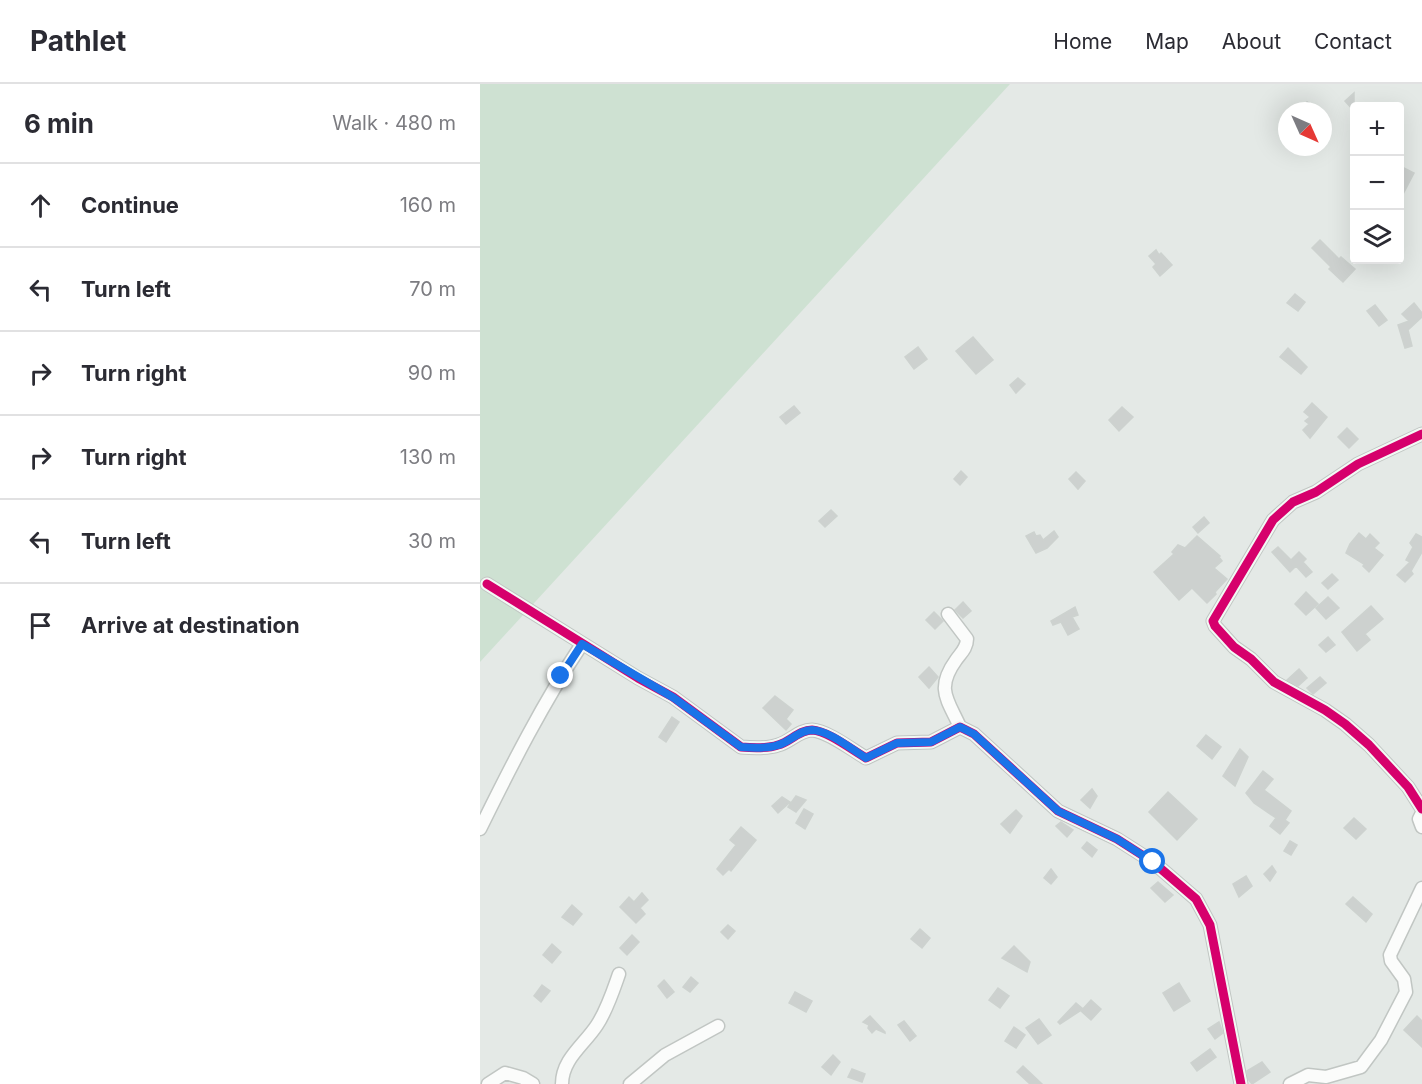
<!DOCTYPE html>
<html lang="en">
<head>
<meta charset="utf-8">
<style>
	body { margin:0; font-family:Inter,sans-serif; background:#f2f2f3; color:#2b2b33 }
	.controls { position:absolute; right:18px; top:18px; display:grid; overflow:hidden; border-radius:6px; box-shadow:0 6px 24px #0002 }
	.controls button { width:54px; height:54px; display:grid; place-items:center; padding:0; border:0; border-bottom:2px solid #e1e1e2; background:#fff; color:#2b2b33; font:30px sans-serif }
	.compass { position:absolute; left:798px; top:18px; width:54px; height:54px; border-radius:50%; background:#fff; box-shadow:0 6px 24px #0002; rotate:135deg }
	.stop { position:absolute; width:18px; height:18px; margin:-14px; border:4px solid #1a73e8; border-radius:50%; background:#fff }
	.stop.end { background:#1a73e8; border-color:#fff; box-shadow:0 2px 6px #0008 }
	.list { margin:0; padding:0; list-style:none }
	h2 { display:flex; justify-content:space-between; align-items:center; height:78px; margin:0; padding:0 24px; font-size:26px }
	h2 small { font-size:20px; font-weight:400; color:#7c7c81 }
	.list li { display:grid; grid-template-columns:39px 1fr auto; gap:18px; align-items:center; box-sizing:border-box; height:84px; padding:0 24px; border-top:2px solid #e1e1e2 }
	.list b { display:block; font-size:22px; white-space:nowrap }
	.list em { font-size:20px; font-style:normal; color:#7c7c81 }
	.icon { flex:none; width:33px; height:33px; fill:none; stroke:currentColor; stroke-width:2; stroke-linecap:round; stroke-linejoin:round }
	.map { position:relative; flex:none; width:942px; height:1000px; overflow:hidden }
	header { display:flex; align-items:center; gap:36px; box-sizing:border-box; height:84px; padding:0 30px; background:#fff; border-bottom:2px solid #e1e1e2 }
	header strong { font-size:28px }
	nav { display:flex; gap:33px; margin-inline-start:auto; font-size:21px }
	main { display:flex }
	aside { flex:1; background:#fff }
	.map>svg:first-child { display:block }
	.green { fill:#cee1d2 }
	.building { fill:#cdd1cf; stroke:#cdd2cf; stroke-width:1.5 }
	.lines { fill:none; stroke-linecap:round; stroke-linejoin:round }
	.street-casing { stroke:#c1c6c3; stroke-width:15 }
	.street { stroke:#fbfcfb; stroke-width:12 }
	.cycleway-casing { stroke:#f2f8f4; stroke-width:13 }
	.cycleway { stroke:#d6006c; stroke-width:9 }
	.route { stroke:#1a73e8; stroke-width:8 }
</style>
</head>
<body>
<header>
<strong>Pathlet</strong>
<nav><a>Home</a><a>Map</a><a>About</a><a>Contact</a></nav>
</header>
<main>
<aside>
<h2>6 min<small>Walk · 480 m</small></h2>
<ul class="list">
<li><svg class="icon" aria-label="ahead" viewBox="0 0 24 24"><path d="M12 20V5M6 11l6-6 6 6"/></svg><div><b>Continue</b></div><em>160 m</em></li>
<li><svg class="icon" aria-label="left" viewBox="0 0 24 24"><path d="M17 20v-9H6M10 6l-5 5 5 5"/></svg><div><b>Turn left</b></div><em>70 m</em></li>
<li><svg class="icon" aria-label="right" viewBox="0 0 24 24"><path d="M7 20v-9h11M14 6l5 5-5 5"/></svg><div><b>Turn right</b></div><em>90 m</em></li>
<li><svg class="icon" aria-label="right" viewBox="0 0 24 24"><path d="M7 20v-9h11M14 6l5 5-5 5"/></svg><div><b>Turn right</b></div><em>130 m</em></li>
<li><svg class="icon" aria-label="left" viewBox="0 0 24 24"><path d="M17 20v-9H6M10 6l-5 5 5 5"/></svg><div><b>Turn left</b></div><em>30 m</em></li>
<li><svg class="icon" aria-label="arrive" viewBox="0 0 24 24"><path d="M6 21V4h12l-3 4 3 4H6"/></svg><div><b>Arrive at destination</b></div></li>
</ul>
</aside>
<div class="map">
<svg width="942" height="1000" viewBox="0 0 942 1000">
	<rect width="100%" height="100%" fill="#e4e9e6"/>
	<!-- green -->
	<path class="green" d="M0 0H530L0 578Z"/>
	<!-- building -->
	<path class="building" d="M874 9V27L865 17Z
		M827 18 842 27H828L823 24Z
		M920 82 934 89 920 116Z
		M840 156 859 175 861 173 875 185 863 198 849 185 851 183 832 164Z
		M676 166 679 171 681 169 692 181 680 192 673 183 676 180 669 172Z
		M815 210 825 218 818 227 807 219Z
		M934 219 942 229V233L928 246 932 262 925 264 918 241 929 237 922 230Z
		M895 221 907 236 899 242 887 227Z
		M493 253 513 276 496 290 476 267Z
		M438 263 447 275 434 285 425 273Z
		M808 264 827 283 821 290 800 273Z
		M538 294 545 300 536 309 530 301Z
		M832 319 847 333 830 354 823 346 829 340 825 337 830 333 824 328Z
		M314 322 320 329 306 340 300 333Z
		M642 323 653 333 639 347 629 336Z
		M867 344 878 355 869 364 858 353Z
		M481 387 487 393 480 401 474 395Z
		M596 388 605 397 598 405 589 395Z
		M351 426 357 432 345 443 339 437Z
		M724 433 729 439 718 449 713 443Z
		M574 447 578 453 567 464 556 469 546 452 554 448 556 452 560 451 563 456Z
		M879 449 886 455 890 450 899 459 894 464 903 471 889 488 883 482 884 480 866 469 870 460Z
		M936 450 942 453V468L931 487 933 490 925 498 917 491 930 478 926 476 933 463 930 459Z
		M717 452 740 472 739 473 742 477 734 484 747 495 735 508 736 510 727 519 712 504 699 516 674 488 694 470 692 468 698 461 705 464Z
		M798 463 811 476 819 468 826 475 823 478 832 488 826 493 816 482 810 488 792 468Z
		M852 490 858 496 848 505 842 499Z
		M826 508 838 520 826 531 815 520Z
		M848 513 859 524 846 535 836 524Z
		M483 518 491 527 483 534 475 526Z
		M891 522 903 535 885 550 890 556 877 567 862 548Z
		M595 523 598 531 592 533 599 545 588 551 581 538 573 541 571 537Z
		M454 528 463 537 455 545 446 536Z
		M848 553 855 561 846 568 839 561Z
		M449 583 458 593 449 604 439 593Z
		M819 585 827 594 818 602 807 596Z
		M840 593 846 599 833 610 827 604Z
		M295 612 313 626 306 635 311 640 306 646 283 624Z
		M192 633 199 638 186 658 179 653Z
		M726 651 741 663 732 675 717 662Z
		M760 665 768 673 755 702 743 692Z
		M783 687 793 695 784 706 811 727 805 736 809 739 800 750 790 742 796 734 774 719 766 709Z
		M612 705 617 712 610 724 601 716Z
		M688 708 717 735 697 756 669 728Z
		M316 712 326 716 316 728 308 723Z
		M302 713 310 718 298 729 292 722Z
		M324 725 333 730 325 745 316 739Z
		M536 726 542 732 530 749 521 740Z
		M874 734 886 745 876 755 864 744Z
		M581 738 593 746 587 753 576 742Z
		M261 743 276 756 251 787 249 785 243 791 237 785 256 761 250 756Z
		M810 757 817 761 811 771 804 767Z
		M607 758 617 766 612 773 602 764Z
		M792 782 796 788 790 797 784 790Z
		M571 785 577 793 571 800 564 794Z
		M766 792 772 802 759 813 753 800Z
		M678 798 693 811 685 818 671 804Z
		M162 809 168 816 160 824 165 830 156 839 140 823 149 813 154 818Z
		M873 813 892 830 886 838 866 820Z
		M92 821 102 830 93 841 82 833Z
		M248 841 255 847 248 855 241 848Z
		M440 845 450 854 442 864 431 855Z
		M152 851 159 858 147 871 140 864Z
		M72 860 81 868 72 879 63 871Z
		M534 862 550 878 547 888 522 874Z
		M211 893 218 899 210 908 203 903Z
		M184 896 194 908 187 914 178 902Z
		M699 899 710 917 694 927 683 909Z
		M62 901 70 907 61 918 54 912Z
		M518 904 529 912 520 924 509 916Z
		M315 908 332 917 326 928 309 919Z
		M611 916 621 925 611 936 601 927Z
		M596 919 603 925 580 940 578 938Z
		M390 932 405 948V949L396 945 392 949 388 944 389 941 383 938Z
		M937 932 942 937V963L924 946Z
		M559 935 571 951 558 960 546 944Z
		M424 937 436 952 430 957 418 941Z
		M739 938 743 949 735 955 728 945Z
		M534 943 545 951 536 964 525 957Z
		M730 965 736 973 717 987 711 979Z
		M353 971 360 978 351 991 342 983Z
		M782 978 790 988 772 1000 768 995 767 987Z
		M543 982 562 1000H550L537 988Z
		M372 985 385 990 382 998 368 993Z"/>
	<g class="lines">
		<!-- street casing -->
		<g class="street-casing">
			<path id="street" d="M942 350 878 380 836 408 813 418 793 436 733 537 735 542 754 563 771 575 794 598 845 626 865 640 889 661 928 703 942 725
				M7 500 158 594 193 613 261 663C273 664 287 665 298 661 310 658 319 646 332 646 348 647 372 666 386 674L417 659 451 658 480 643 494 650 578 727 637 755 673 778 716 815 730 841 761 1000
				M468 530 487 555C487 564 481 569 476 576 455 605 468 616 480 643
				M942 729 939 735 942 743
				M0 745C31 682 63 619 102 560
				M8 1000 25 989 43 994 53 1000
				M82 1000C82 975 104 961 117 941 127 926 133 907 139 890
				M150 1000 185 971 238 942
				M810 1000 828 991 846 993 881 983 901 956 926 908 924 895 911 877 910 871 942 804"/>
		</g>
		<!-- street -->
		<use href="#street" class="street"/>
		<!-- cycleway casing -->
		<g class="cycleway-casing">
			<path id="cycleway" d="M942 350 878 380 836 408 813 418 793 436 733 537 735 542 754 563 771 575 794 598 845 626 865 640 889 661 928 703 942 725
				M7 500 158 594 193 613 261 663C273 664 287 665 298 661 310 658 319 646 332 646 348 647 372 666 386 674L417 659 451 658 480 643 494 650 578 727 637 755 673 778 716 815 730 841 761 1000"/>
		</g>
		<!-- cycleway -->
		<use href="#cycleway" class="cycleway"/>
	</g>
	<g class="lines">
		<!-- route -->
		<path class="route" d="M81 592 102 560 194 614 261 663C273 664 287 665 298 661 310 658 319 646 332 646 350 647 371 665 386 674L417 659 451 658 480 643 494 650 578 727 637 755 673 778"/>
	</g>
</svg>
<div class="controls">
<button>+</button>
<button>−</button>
<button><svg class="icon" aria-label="layers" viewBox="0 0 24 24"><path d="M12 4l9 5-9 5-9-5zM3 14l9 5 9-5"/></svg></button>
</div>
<svg class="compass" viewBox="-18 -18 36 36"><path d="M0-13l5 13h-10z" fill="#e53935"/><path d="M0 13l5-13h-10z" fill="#7c7c81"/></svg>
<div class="stop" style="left:673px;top:778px"></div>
<div class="stop end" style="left:81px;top:592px"></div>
</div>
</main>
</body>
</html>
